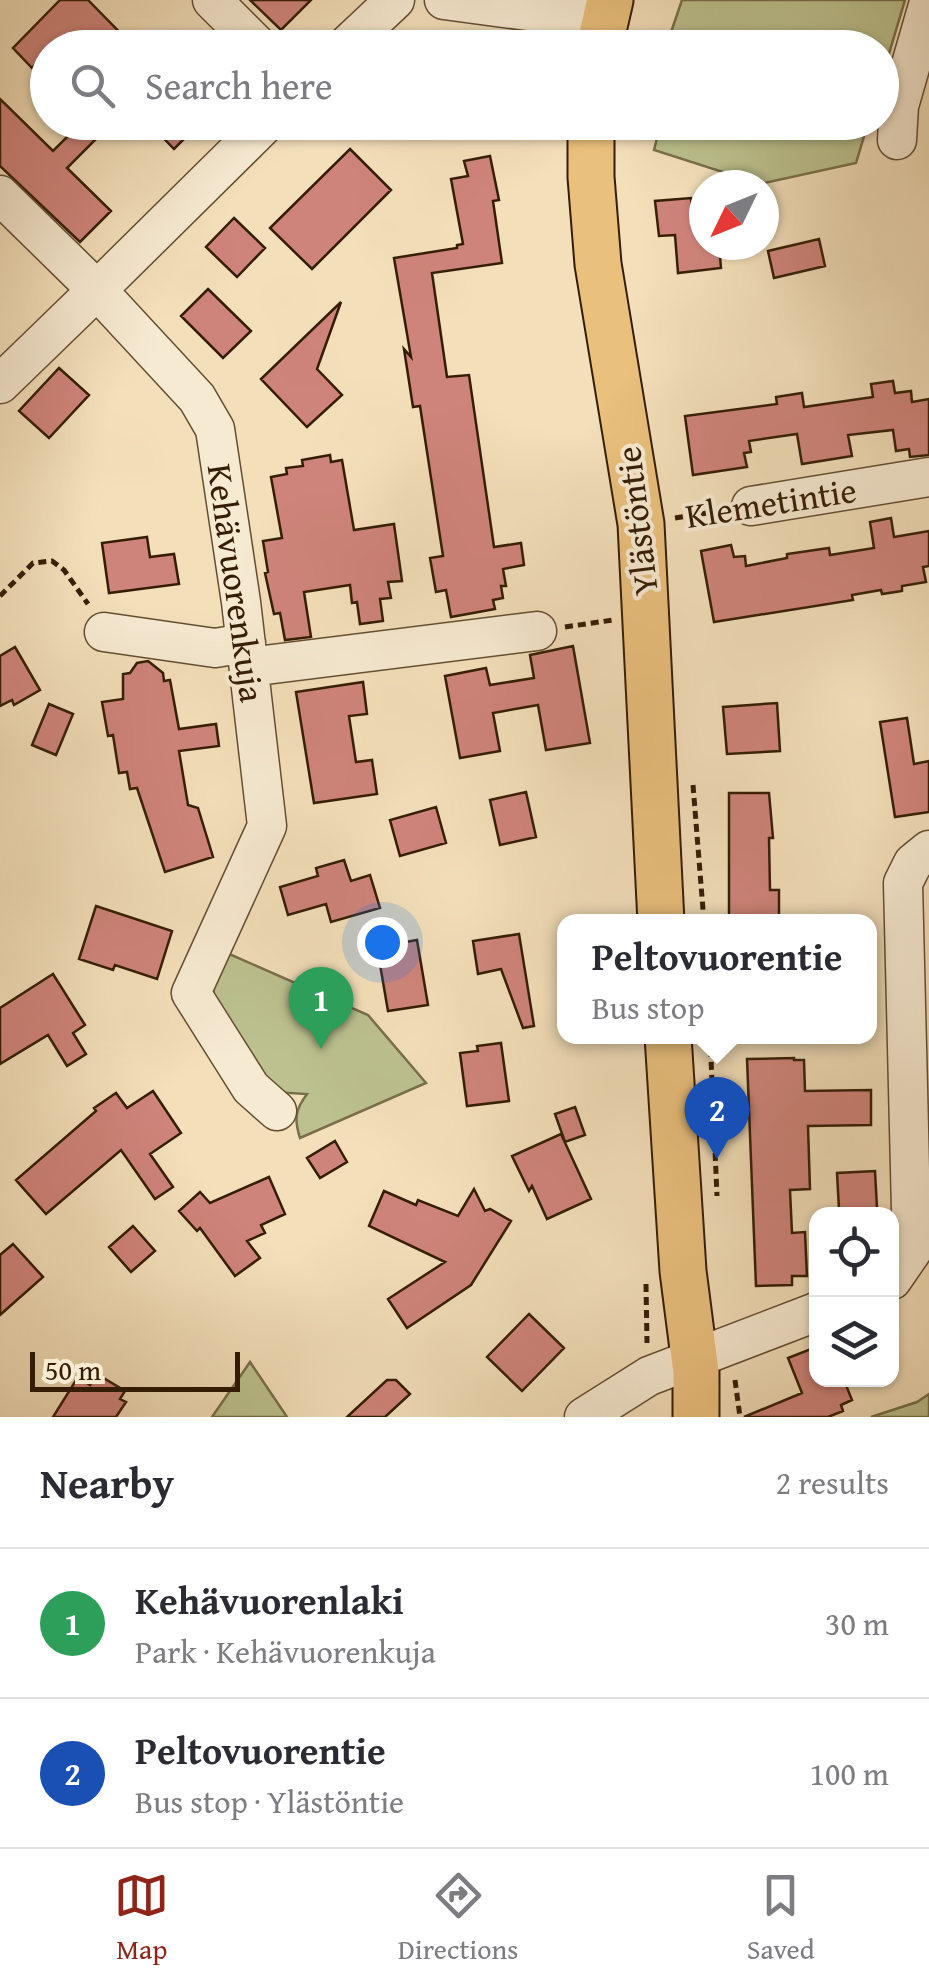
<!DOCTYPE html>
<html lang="en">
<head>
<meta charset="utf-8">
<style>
	body { margin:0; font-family:"Gentium Book Plus",serif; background:#f7f7f7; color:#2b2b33 }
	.controls { position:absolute; right:30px; bottom:30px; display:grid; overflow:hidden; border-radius:20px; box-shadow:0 2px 8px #0004 }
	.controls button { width:90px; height:90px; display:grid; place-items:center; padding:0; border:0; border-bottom:2px solid #e1e1e2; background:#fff; color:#2b2b33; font:50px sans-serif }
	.compass { position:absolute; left:689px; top:170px; width:90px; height:90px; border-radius:50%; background:#fff; box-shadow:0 2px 8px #0004; rotate:227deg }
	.scale { position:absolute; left:30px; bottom:25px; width:210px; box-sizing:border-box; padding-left:10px; border:5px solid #351d05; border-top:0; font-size:28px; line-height:35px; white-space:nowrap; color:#351d05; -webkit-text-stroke:8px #f7ead2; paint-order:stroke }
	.you { position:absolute; left:382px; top:942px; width:35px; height:35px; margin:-25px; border:8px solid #fff; border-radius:50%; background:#1a73e8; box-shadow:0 0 0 15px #1a73e833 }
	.badge { display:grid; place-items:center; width:65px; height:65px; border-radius:50%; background:#8f2418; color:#fff; font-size:32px; font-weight:700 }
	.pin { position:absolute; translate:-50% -82px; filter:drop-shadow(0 2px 5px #0008) }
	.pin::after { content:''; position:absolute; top:52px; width:35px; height:30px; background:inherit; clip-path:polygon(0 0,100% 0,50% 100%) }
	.popup { position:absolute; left:557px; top:914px; width:320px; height:130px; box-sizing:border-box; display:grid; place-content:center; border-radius:20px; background:#fff; filter:drop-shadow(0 2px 8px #0005); font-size:32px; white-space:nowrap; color:#7c7c81 }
	.popup b { font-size:38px; color:#2b2b33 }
	.popup::after { content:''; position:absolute; left:50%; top:100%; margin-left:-20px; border:20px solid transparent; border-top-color:#fff }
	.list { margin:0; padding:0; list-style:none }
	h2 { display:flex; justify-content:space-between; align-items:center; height:130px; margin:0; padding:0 40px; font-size:42px }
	h2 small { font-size:32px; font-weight:400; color:#7c7c81 }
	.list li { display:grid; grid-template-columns:65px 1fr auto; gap:30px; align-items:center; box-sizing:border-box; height:150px; padding:0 40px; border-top:2px solid #e1e1e2 }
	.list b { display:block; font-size:38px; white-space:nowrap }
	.list p { margin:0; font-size:32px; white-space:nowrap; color:#7c7c81 }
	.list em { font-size:32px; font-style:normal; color:#7c7c81 }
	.icon { flex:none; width:55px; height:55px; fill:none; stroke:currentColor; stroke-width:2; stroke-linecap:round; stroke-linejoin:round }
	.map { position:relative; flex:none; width:929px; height:1417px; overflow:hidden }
	.search { position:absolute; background:#fff; box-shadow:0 2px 8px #0004; left:30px; right:30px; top:30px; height:110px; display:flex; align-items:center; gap:25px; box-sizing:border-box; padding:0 35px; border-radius:55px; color:#7c7c81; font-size:38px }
	.sheet { height:430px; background:#fff }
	nav { display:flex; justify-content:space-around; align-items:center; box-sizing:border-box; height:140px; border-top:2px solid #e1e1e2; background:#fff; font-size:28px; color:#7c7c81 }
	nav a { display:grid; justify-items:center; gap:5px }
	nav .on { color:#8f2418 }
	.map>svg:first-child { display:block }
	.green { fill:#bcc18f; stroke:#786f4a; stroke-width:2.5 }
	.building { fill:#cf847b; stroke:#351d05; stroke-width:2.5 }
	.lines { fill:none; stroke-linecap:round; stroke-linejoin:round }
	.minor-casing { stroke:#644e32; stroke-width:41 }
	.major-casing { stroke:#351d05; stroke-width:49 }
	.path { stroke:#351d05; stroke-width:5; stroke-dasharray:8 5; stroke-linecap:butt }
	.minor { stroke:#f7ead2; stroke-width:38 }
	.major { stroke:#eac07d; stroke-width:45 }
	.labels { text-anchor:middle; stroke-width:8; stroke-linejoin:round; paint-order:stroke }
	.street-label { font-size:35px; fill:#351d05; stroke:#f7ead2 }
</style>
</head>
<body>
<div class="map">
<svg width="929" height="1417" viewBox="0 0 929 1417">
	<rect width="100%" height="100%" fill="#f3dfba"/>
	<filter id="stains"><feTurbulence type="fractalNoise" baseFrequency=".002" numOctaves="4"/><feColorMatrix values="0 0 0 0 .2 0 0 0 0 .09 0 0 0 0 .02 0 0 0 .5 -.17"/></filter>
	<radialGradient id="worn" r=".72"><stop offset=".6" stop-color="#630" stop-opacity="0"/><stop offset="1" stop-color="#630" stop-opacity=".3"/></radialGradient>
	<!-- green -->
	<path class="green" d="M682 0H905L882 77V48L666 47Z
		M661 123V122L868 123 856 163 760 184 654 150Z
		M227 953 368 1015 426 1083 300 1138C294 1119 295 1110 307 1094L273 1092 214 1003 213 978Z
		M250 1362 287 1417H212Z
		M929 1394V1417H871L917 1402Z"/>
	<!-- building -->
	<path class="building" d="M60 0H88L135 48H73L62 37 52 48H48V52L32 68 13 48Z
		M250 0H311L281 30Z
		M0 99 53 151 80 124 95 140 67 168 111 211 80 242 0 166Z
		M148 122H201L174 149Z
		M350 149 391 190 312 269 270 228Z
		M490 156 499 200 493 201 502 263 432 273 447 377 469 375 494 547 521 543 524 565 503 569 506 586H501L503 598 493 600 495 609 451 617 446 590 436 592 430 558 443 556 420 406 413 407 404 349 411 357 394 258 457 248V245L463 244 451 179 468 176 464 161Z
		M691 198 694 221 704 220V245H719L721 268 678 273 675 235 659 236 655 201Z
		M234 218 265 248 237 277 206 247Z
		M819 239 825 266 774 278 768 251Z
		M208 289 251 331 223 358 181 316Z
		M341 302 317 369 342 395 307 427 261 379Z
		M59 368 89 395 49 438 19 411Z
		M893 381 895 393 911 391 912 402 929 399V455L910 457 909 449 896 451 893 430 848 435 852 456 802 464 797 434 749 441 751 452 744 453 747 467 693 475 685 416 777 404 776 397 802 393 804 407 873 397 871 384Z
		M330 455 331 462 342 460 354 530 394 524 402 581 388 582 391 598 380 599 383 621 360 624 357 602 352 603 350 585 304 592 311 637 285 640 280 613 274 614 265 573 268 572 263 541 282 538 271 477 287 474 286 468 303 466 302 460Z
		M891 518 894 537 929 531V566L923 567 926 582 902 586V591L882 594 881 590 852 595 853 600 714 622 701 551 731 545 734 557 745 556 746 566 787 558V554L829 548 830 555 874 548 870 522Z
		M147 537 150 557 174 554 179 584 109 593 102 543Z
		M573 646 590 743 546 750 538 705 493 713 500 751 460 758 445 676 486 668 490 685 534 678 530 655Z
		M15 647 40 690 14 705 12 700 0 706V656Z
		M148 661 163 673 164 681 170 680 179 729 216 724 219 746 179 751 188 805 198 808 213 857 165 872 137 788 130 789 127 772 119 773 113 735 108 736 102 702 123 699V674L130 673 137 663Z
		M363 682 367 714 349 716 356 762 372 760 377 794 314 803 296 692Z
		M777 703 780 751 727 754 723 707Z
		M49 704 73 714 56 755 32 745Z
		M907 718 914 764 929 761V812L895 817 880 722Z
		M526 792 536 837 500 845 490 800Z
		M729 793H769L773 838H769L770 890H779V922H729Z
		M436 807 446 843 400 856 390 820Z
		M344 860 351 881 370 875 380 908 331 922 326 904 288 915 280 887 318 876 316 868Z
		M96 906 172 931 157 979 115 965 113 970 79 959Z
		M519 934 534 1026 523 1028 501 969 478 974 473 941Z
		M417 940 428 1005 388 1011 377 947Z
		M53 974 85 1025 73 1033 86 1054 67 1066 48 1035 0 1064V1008Z
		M501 1043 509 1101 467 1106 460 1053 478 1051 477 1046Z
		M794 1058V1060H804L805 1091 871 1090V1125L808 1126 810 1189 790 1190 792 1233 805 1232 807 1276H792V1285L756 1286 747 1059Z
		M153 1091 181 1133 150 1154 173 1187 155 1199 121 1150 46 1214 16 1180 96 1111 94 1108 116 1093 127 1108Z
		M575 1107 585 1135 565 1142 555 1114Z
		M561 1134 591 1199 547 1219 532 1186 529 1191 512 1156Z
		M335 1141 347 1162 320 1178 307 1158Z
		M875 1171 877 1208 839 1209 837 1173Z
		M269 1177 285 1214 261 1225 265 1233 247 1241 260 1258 235 1276 200 1228 197 1231 179 1211 200 1192 210 1203Z
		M474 1189 485 1211 490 1209 511 1221 471 1285 407 1328 388 1299 445 1262 369 1226 384 1191 416 1205 418 1200 458 1216Z
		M133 1226 155 1251 131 1272 109 1247Z
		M13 1244 43 1277 0 1315V1255Z
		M529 1314 564 1348 522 1391 487 1357Z
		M816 1347V1380H844L852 1400 841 1405 843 1411 828 1417H744L802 1393 788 1358Z
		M97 1374 125 1391 120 1399 126 1402 116 1417H53L78 1377 90 1385Z
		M387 1380H396L410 1394 385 1417H347Z"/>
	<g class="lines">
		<!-- minor casing -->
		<g class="minor-casing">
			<path id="minor" d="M212 0 260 48
				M444 0 603 21
				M344 48 395 0
				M267 122 97 290 197 398 215 429 241 602 267 826 191 993 251 1088 277 1111
				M897 140 899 106 929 2
				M0 195 97 290 0 384
				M751 506 929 477
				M104 632 215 648 246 643
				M249 667 537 631
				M892 1280 912 1251 903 883 913 863 929 850
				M584 1417 649 1376 816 1312"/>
		</g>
		<!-- major casing -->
		<g class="major-casing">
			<path id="major" d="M599 48 610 0
				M591 122V177L598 264 641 524 661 922
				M668 1036 683 1271 696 1372V1417"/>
		</g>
		<!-- path -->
		<path class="path" d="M675 518 719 511
			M0 596 33 563 52 561 64 570 88 604
			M565 627 613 620
			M693 785 704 922
			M710 1036 717 1196
			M646 1284 647 1343
			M735 1380 740 1417"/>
		<!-- minor -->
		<use href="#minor" class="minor"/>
		<!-- major -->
		<use href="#major" class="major"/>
	</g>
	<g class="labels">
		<!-- street labels -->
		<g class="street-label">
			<text transform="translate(771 503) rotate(-9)" y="12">Klemetintie</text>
			<text transform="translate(637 521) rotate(-97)" y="12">Ylästöntie</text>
			<text transform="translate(236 583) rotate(82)" y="12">Kehävuorenkuja</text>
		</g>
	</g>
	<rect width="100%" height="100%" filter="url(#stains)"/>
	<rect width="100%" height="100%" fill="url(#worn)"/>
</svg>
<div class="controls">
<button><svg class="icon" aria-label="locate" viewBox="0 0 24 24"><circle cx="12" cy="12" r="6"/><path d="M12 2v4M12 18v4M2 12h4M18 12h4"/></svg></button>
<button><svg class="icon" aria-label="layers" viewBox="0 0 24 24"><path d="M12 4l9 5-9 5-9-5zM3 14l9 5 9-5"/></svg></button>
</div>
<svg class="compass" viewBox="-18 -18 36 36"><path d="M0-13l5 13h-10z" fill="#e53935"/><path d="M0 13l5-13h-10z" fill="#7c7c81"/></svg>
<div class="scale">50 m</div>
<div class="you"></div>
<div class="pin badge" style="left:321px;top:1049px;background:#2e9e5b">1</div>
<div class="pin badge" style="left:717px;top:1159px;background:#1a4fb4">2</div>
<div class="popup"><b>Peltovuorentie</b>Bus stop</div>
<div class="search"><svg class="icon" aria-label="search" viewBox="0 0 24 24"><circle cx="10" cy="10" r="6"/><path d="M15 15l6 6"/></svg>Search here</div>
</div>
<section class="sheet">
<h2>Nearby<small>2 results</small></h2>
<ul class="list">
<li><span class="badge" style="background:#2e9e5b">1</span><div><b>Kehävuorenlaki</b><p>Park · Kehävuorenkuja</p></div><em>30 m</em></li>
<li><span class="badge" style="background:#1a4fb4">2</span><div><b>Peltovuorentie</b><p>Bus stop · Ylästöntie</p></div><em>100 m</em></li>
</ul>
</section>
<nav>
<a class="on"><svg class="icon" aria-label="map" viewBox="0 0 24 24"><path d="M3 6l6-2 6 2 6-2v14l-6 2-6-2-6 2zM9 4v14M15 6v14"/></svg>Map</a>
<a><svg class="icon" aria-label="directions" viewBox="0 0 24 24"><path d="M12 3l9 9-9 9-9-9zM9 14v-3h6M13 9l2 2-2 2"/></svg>Directions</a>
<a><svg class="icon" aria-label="saved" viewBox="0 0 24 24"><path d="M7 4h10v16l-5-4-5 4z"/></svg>Saved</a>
</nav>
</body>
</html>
